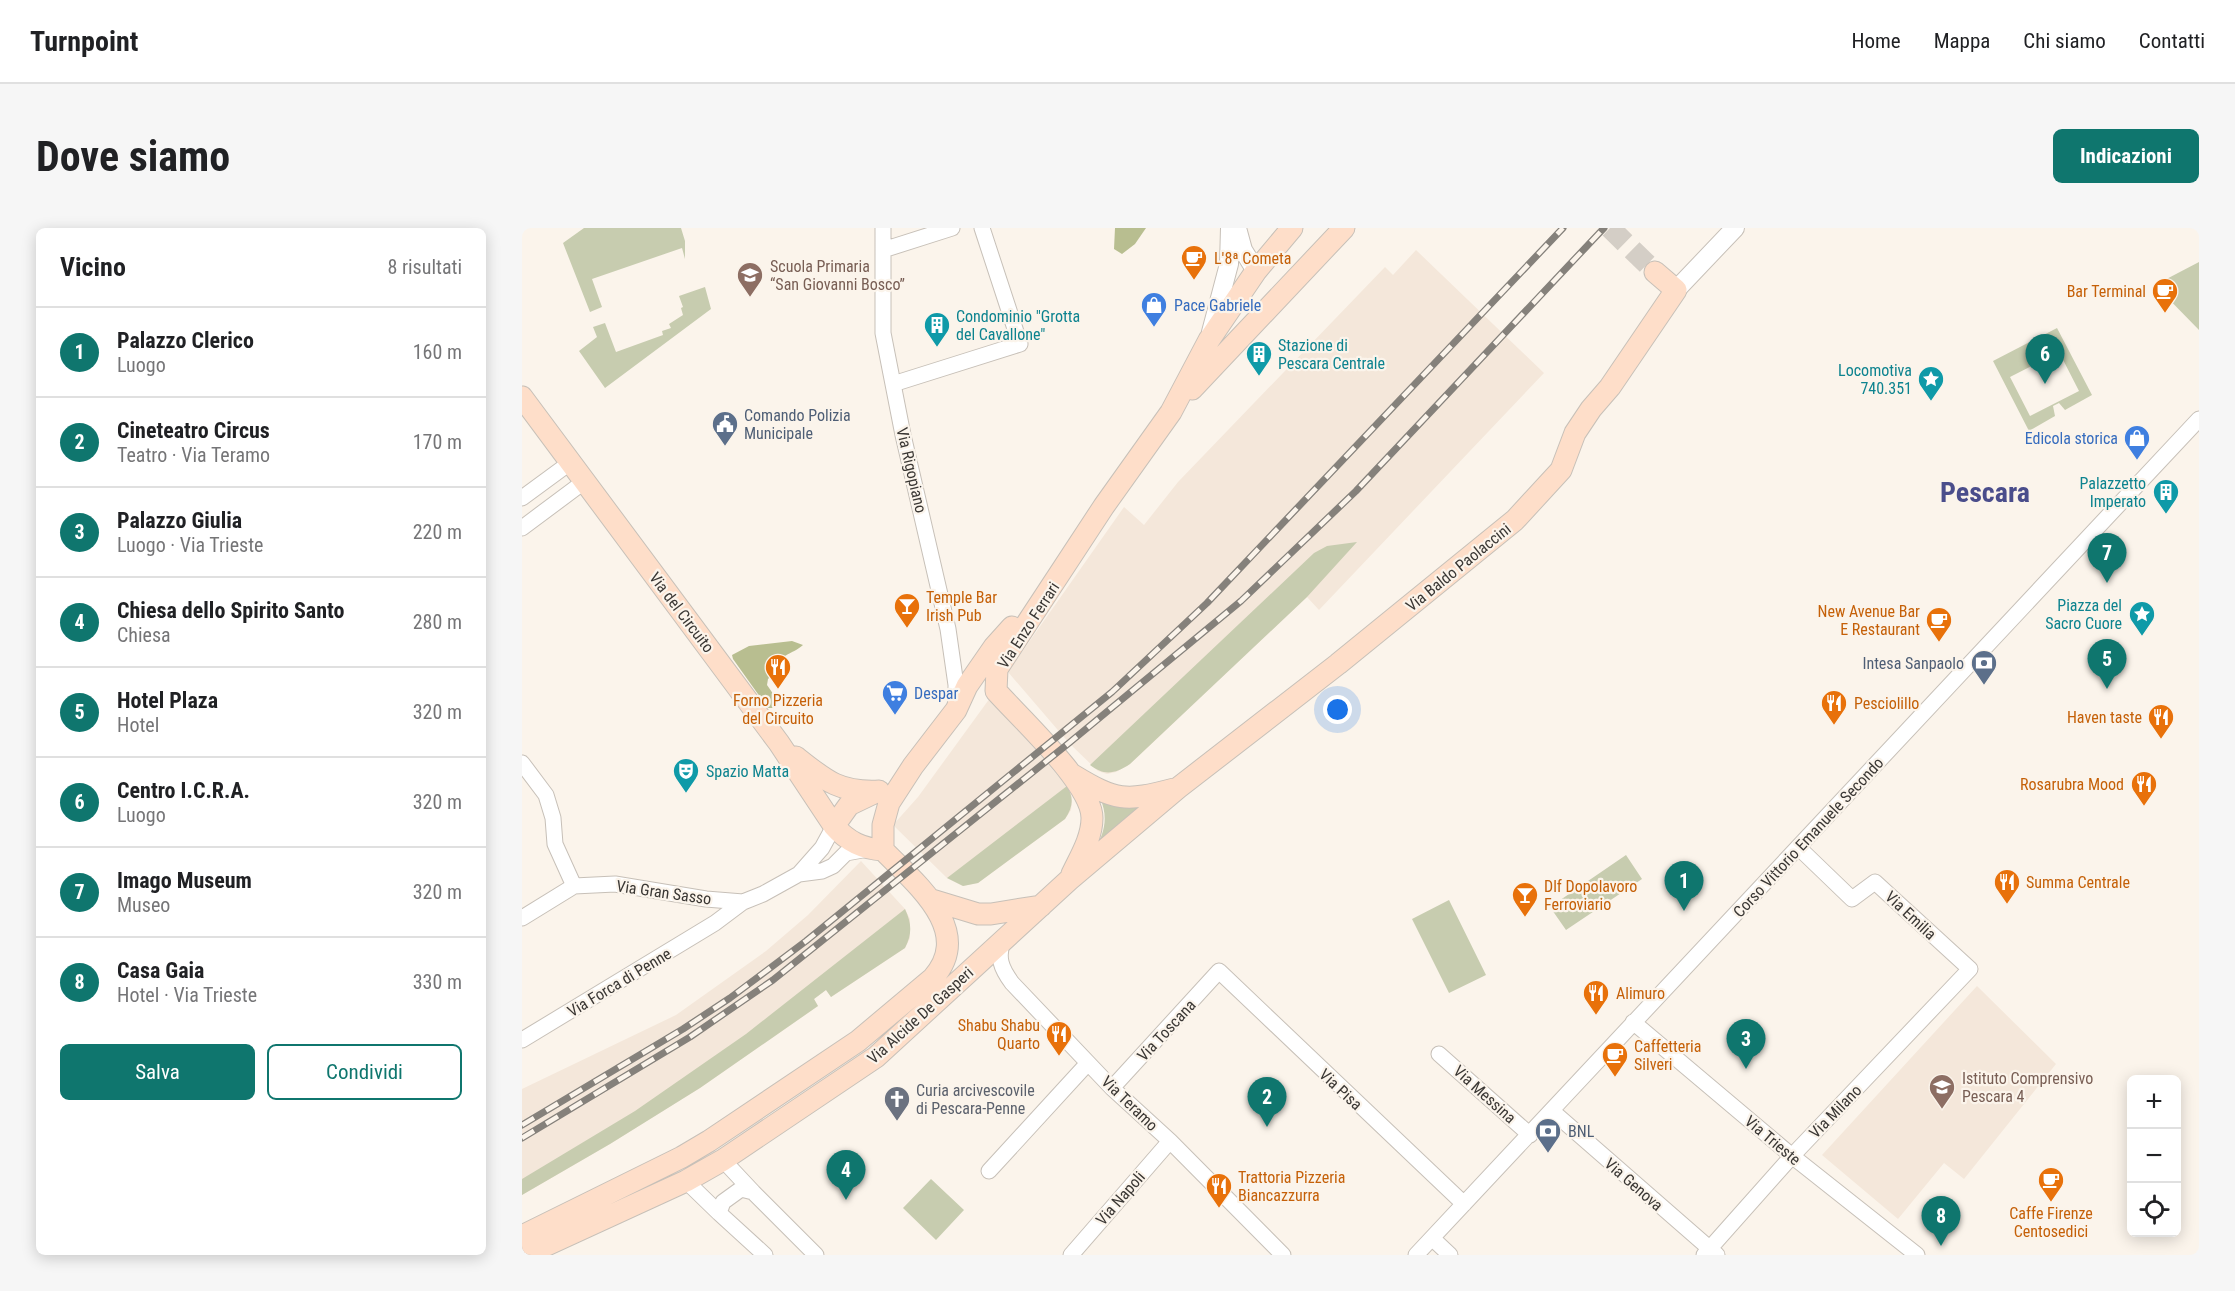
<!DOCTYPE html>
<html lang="it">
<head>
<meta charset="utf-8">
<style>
	body { margin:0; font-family:"Roboto Condensed",sans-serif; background:#f6f6f6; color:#202124 }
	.controls { position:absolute; right:18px; bottom:18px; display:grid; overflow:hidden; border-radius:9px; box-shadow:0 3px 15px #0003 }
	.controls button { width:54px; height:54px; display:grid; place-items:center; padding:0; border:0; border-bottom:2px solid #e0e0e0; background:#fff; color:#202124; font:30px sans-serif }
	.you { position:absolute; left:816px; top:482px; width:21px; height:21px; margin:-15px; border:4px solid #fff; border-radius:50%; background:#1a73e8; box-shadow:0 0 0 9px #1a73e833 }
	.badge { display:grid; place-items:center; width:39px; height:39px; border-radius:50%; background:#0f766e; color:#fff; font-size:20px; font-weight:700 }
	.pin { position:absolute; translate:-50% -50px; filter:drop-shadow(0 2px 3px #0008) }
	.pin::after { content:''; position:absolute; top:32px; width:21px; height:18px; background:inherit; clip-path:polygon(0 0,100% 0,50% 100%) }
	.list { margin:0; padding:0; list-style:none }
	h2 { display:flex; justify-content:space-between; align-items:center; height:78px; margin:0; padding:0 24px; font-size:26px }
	h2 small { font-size:20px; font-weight:400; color:#757577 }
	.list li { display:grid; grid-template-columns:39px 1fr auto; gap:18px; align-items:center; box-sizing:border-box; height:90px; padding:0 24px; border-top:2px solid #e0e0e0 }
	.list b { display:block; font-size:22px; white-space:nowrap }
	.list p { margin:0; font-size:20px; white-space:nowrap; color:#757577 }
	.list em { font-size:20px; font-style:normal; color:#757577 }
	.actions { display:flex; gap:12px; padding:18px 24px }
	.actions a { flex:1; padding:14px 0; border:2px solid #0f766e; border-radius:9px; text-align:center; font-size:21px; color:#0f766e }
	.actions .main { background:#0f766e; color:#fff }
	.icon { flex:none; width:33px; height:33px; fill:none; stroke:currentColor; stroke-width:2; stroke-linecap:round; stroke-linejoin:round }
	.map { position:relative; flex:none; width:1677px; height:1027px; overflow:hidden; border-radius:9px }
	header { display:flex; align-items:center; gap:36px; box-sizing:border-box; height:84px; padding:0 30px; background:#fff; border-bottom:2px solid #e0e0e0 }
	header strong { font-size:28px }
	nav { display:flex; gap:33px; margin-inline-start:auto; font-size:21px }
	.intro { display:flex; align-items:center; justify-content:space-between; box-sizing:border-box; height:144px; padding:0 36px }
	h1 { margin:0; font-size:42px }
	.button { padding:15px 27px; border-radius:9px; background:#0f766e; color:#fff; font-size:21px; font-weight:700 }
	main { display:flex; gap:36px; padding:0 36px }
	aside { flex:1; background:#fff; border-radius:9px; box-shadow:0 3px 15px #0003 }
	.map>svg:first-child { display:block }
	.built { fill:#f4e7da }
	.green { fill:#c7ccaf; fill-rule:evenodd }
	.forest { fill:#b8be90 }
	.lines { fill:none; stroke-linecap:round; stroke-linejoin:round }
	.secondary-tunnel { stroke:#d4cec6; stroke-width:21; stroke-dasharray:21 10; stroke-linecap:butt }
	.minor-casing { stroke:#c7c0b8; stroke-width:17 }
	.tertiary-casing { stroke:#c7c0b8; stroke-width:20 }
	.secondary-casing { stroke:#c7c0b8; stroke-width:23 }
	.minor { stroke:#fff; stroke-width:15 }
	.tertiary { stroke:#fff; stroke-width:18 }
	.secondary { stroke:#fedec9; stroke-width:21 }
	.rail-casing { stroke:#85817b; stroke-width:7 }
	.rail { stroke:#fbf4eb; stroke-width:4.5; stroke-dasharray:14; stroke-linecap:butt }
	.labels { text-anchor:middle; stroke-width:4.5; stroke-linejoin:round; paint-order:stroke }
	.food-label { font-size:16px; fill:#c56008; stroke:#fbf4eb; text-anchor:start }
	.education-label { font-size:16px; fill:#785e54; stroke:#fbf4eb; text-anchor:start }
	.shop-label { font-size:16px; fill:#366cbe; stroke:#fbf4eb; text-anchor:start }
	.culture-label { font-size:16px; fill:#0d838f; stroke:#fbf4eb; text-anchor:start }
	.service-label { font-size:16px; fill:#4e5e75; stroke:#fbf4eb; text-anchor:start }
	.street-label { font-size:16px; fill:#3a3734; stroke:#fbf4eb }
	.worship-label { font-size:16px; fill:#5b616d; stroke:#fbf4eb; text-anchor:start }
	.town-label { font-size:28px; font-weight:bold; fill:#4a4d8b; stroke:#fbf4eb }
</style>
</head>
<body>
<header>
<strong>Turnpoint</strong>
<nav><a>Home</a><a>Mappa</a><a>Chi siamo</a><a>Contatti</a></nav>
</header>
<div class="intro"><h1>Dove siamo</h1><a class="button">Indicazioni</a></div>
<main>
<aside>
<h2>Vicino<small>8 risultati</small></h2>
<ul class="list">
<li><span class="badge">1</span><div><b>Palazzo Clerico</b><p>Luogo</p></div><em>160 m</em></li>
<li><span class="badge">2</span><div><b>Cineteatro Circus</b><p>Teatro · Via Teramo</p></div><em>170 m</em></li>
<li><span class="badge">3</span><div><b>Palazzo Giulia</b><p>Luogo · Via Trieste</p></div><em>220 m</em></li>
<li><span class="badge">4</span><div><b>Chiesa dello Spirito Santo</b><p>Chiesa</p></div><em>280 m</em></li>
<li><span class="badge">5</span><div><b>Hotel Plaza</b><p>Hotel</p></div><em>320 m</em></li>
<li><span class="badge">6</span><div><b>Centro I.C.R.A.</b><p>Luogo</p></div><em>320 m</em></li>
<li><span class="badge">7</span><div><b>Imago Museum</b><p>Museo</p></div><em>320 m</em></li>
<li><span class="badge">8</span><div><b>Casa Gaia</b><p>Hotel · Via Trieste</p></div><em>330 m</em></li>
</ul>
<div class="actions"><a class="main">Salva</a><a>Condividi</a></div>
</aside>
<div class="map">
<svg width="1677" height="1027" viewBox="0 0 1677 1027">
	<rect width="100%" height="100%" fill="#fbf4eb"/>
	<!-- built -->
	<path class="built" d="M894 22 1022 145 797 382 785 369 608 536 594 544 585 546 576 543 547 515 486 444 602 279 622 297 656 254 863 39 871 47Z
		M468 470 545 558 549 565 550 574 549 582 543 591 456 655 441 658 425 650 371 597 396 569Z
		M339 633 383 681 388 691V710L383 720 309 769 304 762 292 771 296 778 178 860 88 916 0 967V861L154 787 244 723 286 687Z
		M1455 758 1534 836 1442 951 1422 935 1376 991 1300 927Z"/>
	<!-- green -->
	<path class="green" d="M62 0H159L163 13V31L160 20 70 51 80 79 68 84 41 15Z
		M1677 34V102L1633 57Z
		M183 59 189 81 83 160 57 123 75 109 71 99 83 95 94 124 141 107 140 103 149 100 147 96 161 87 159 80 161 79 157 68Z
		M1535 100 1570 167 1543 182 1537 175 1531 178 1533 188 1507 203 1471 133ZM1537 124 1557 163 1508 188 1488 149Z
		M835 314 785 369 608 536C593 546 582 548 568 537L792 325 805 318Z
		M545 558C552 570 551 579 543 591L456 655 441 658 425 650Z
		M578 570 628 574 572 623C582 606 587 590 578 570Z
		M1104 627 1120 651 1044 702 1028 679Z
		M927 672 964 747 927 765 890 691Z
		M383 681C390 696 390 706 383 720L309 769 304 762 292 771 296 778 178 860 88 916 0 967V951L113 883 224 806Z
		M409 951 442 982 414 1012 381 980Z"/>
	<!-- forest -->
	<path class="forest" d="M593 0H624L613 16 600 26 592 21Z
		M270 413 281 417C270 427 255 426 255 443L246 451 245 457 254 470V478L252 480H246L211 431 210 427 227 418Z"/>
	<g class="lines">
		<!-- secondary-tunnel -->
		<path class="secondary-tunnel" d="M1088 0 1133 44"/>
		<!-- minor casing -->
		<g class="minor-casing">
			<path id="minor" d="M361 0V105L381 207 426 401 434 457V478
				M361 22 430 0
				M371 156 498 116 460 0
				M0 270 49 234
				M0 300 63 253
				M0 535 24 567 31 590 33 616 52 658
				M277 646 300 620 312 598
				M0 690 52 658 93 656 184 671 221 674
				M481 712C475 730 479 740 490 755L590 860 648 913 761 1027
				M1111 794 1270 928 1395 1027
				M0 812 193 695 221 674 241 666 277 646 300 643 311 638 324 625 346 621
				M917 826 1008 907
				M590 860 697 743 942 976
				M1030 883 1195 1027
				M201 932 231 964
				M467 943 566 835
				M164 953 197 985
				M910 1010 928 1027
				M243 1027 197 985 201 974 219 961 231 964 294 1027
				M549 1027 648 913
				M894 1027 1677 191
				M1182 1027 1270 928 1448 741 1353 654 1330 671 1276 619"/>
		</g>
		<!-- tertiary casing -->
		<g class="tertiary-casing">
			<path id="tertiary" d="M715 0 721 22 734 43
				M1154 62 1213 0
				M689 104 707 36 708 0"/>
		</g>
		<!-- secondary casing -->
		<g class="secondary-casing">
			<path id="secondary" d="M670 161 822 0
				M0 169 257 515 312 598C326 614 341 621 361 622
				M474 463 475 441 582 278 649 184 687 112 734 43 770 0
				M474 463C498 490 570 556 570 590 570 610 558 629 550 646
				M274 529C304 553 318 565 357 563
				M551 547C594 573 603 574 652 561
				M312 598 327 577 352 565
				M361 622V597L367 575 391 538 434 482 445 458 472 419 490 399
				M410 672 456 686H469L519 678
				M0 1008 160 929 187 913 336 813 411 750C453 702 393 655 361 622
				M3 1027 164 953 201 932 354 829 547 652 656 560 816 436 993 292 1039 242 1053 205 1069 181 1088 159 1154 62 1133 44"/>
		</g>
		<!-- minor -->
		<use href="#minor" class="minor"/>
		<!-- tertiary -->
		<use href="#tertiary" class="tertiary"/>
		<!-- secondary -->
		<use href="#secondary" class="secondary"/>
		<!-- rail casing -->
		<g class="rail-casing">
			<path id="rail" d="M0 897 161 801 208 770 284 713 590 464 685 375 1041 0
				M0 910 168 809 251 752 547 515 719 373 834 263 1082 0"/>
		</g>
		<!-- rail -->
		<use href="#rail" class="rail"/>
	</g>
	<!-- icons -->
	<defs>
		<g id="cafe-pin" transform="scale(1.35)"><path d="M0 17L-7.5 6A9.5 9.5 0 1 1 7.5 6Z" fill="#e8710a" stroke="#fbf4eb"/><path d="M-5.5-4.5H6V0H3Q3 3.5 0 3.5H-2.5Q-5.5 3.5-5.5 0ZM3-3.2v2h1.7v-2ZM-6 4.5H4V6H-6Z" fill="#fff"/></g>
		<g id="school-pin" transform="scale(1.35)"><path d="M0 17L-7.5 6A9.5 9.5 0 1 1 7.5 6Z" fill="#8d6e63" stroke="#fbf4eb"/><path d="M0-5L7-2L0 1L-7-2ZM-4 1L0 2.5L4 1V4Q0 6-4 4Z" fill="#fff"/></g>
		<g id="shop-pin" transform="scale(1.35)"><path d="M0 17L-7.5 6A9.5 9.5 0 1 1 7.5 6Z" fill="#3f7fe0" stroke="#fbf4eb"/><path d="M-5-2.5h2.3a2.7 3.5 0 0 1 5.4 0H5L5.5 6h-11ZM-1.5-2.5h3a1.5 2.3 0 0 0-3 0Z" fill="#fff"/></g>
		<g id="building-pin" transform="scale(1.35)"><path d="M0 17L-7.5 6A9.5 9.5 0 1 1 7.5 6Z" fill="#0f9aa8" stroke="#fbf4eb"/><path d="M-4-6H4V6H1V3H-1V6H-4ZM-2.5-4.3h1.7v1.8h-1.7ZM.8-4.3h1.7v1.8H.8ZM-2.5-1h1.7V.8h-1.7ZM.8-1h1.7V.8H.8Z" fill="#fff"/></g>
		<g id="sight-pin" transform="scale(1.35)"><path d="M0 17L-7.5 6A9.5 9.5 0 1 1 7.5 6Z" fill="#0f9aa8" stroke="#fbf4eb"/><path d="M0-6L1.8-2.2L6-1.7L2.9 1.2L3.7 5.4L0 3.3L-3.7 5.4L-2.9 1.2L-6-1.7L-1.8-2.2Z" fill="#fff"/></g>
		<g id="civic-pin" transform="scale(1.35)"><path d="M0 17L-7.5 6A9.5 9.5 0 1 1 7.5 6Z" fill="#5c6f8a" stroke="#fbf4eb"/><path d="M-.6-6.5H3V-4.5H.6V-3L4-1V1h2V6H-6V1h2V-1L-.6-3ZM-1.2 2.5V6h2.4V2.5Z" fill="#fff"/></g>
		<g id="bar-pin" transform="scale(1.35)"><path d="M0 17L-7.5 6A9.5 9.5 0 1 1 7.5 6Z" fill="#e8710a" stroke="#fbf4eb"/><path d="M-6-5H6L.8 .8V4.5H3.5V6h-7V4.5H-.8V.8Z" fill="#fff"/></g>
		<g id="bank-pin" transform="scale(1.35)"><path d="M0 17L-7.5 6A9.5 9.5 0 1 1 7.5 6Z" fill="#5c6f8a" stroke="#fbf4eb"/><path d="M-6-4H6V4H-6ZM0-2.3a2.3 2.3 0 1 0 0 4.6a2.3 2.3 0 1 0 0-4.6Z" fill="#fff"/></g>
		<g id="restaurant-pin" transform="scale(1.35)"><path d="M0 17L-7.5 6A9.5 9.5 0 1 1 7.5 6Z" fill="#e8710a" stroke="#fbf4eb"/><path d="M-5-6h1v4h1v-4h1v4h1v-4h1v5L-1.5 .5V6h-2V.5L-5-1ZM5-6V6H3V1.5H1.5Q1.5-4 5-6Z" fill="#fff"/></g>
		<g id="supermarket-pin" transform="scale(1.35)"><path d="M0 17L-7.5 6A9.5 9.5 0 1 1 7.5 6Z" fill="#3f7fe0" stroke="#fbf4eb"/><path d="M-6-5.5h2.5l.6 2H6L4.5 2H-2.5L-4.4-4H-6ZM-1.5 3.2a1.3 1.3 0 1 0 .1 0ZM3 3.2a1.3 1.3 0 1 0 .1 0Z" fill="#fff"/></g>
		<g id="theatre-pin" transform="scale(1.35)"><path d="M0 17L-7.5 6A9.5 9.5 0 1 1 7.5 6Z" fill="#0f9aa8" stroke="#fbf4eb"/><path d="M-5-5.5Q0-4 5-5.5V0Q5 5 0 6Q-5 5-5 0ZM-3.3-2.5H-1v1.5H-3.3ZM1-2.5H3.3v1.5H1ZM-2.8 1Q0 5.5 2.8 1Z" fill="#fff"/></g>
		<g id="church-pin" transform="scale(1.35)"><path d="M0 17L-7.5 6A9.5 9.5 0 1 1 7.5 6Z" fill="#6b7280" stroke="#fbf4eb"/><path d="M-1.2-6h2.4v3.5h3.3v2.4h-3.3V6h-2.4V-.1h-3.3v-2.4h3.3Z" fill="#fff"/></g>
	</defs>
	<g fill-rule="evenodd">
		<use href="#cafe-pin" x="672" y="30"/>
		<use href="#school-pin" x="228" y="47"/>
		<use href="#cafe-pin" x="1643" y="63"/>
		<use href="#shop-pin" x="632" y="77"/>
		<use href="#building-pin" x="415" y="97"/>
		<use href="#building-pin" x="737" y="126"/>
		<use href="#sight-pin" x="1409" y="151"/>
		<use href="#civic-pin" x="203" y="196"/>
		<use href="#shop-pin" x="1615" y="210"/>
		<use href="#building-pin" x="1644" y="264"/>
		<use href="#bar-pin" x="385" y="378"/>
		<use href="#sight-pin" x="1620" y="386"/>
		<use href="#cafe-pin" x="1417" y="392"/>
		<use href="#bank-pin" x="1462" y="435"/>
		<use href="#restaurant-pin" x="256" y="439"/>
		<use href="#supermarket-pin" x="373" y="465"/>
		<use href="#restaurant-pin" x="1312" y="475"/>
		<use href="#restaurant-pin" x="1639" y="489"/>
		<use href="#theatre-pin" x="164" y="543"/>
		<use href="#restaurant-pin" x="1622" y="556"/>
		<use href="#restaurant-pin" x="1485" y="654"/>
		<use href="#bar-pin" x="1003" y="667"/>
		<use href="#restaurant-pin" x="1074" y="765"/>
		<use href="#restaurant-pin" x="537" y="806"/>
		<use href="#cafe-pin" x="1093" y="827"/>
		<use href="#school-pin" x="1420" y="859"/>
		<use href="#church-pin" x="375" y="871"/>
		<use href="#bank-pin" x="1026" y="903"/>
		<use href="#cafe-pin" x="1529" y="952"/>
		<use href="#restaurant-pin" x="697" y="958"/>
	</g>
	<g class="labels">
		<!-- food labels -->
		<g class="food-label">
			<text x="692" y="36">L'8ª Cometa</text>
			<text x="1624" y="69" text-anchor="end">Bar Terminal</text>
			<text x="404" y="375">Temple Bar<tspan x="404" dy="18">Irish Pub</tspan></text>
			<text x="1398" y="389" text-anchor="end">New Avenue Bar<tspan x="1398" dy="18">E Restaurant</tspan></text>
			<text x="256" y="478" text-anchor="middle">Forno Pizzeria<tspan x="256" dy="18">del Circuito</tspan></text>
			<text x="1332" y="481">Pesciolillo</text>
			<text x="1620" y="495" text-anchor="end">Haven taste</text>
			<text x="1602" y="562" text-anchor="end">Rosarubra Mood</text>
			<text x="1504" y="660">Summa Centrale</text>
			<text x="1022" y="664">Dlf Dopolavoro<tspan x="1022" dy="18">Ferroviario</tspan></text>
			<text x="1094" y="771">Alimuro</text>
			<text x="518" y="803" text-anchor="end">Shabu Shabu<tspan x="518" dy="18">Quarto</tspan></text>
			<text x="1112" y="824">Caffetteria<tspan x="1112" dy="18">Silveri</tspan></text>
			<text x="716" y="955">Trattoria Pizzeria<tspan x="716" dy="18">Biancazzurra</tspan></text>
			<text x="1529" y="991" text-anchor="middle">Caffe Firenze<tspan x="1529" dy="18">Centosedici</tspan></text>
		</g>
		<!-- education labels -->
		<g class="education-label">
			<text x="248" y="44">Scuola Primaria<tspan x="248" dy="18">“San Giovanni Bosco”</tspan></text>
			<text x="1440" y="856">Istituto Comprensivo<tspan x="1440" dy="18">Pescara 4</tspan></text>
		</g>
		<!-- shop labels -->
		<g class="shop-label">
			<text x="652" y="83">Pace Gabriele</text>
			<text x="1596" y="216" text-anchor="end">Edicola storica</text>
			<text x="392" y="471">Despar</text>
		</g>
		<!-- culture labels -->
		<g class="culture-label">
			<text x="434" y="94">Condominio "Grotta<tspan x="434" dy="18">del Cavallone"</tspan></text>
			<text x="756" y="123">Stazione di<tspan x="756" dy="18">Pescara Centrale</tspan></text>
			<text x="1390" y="148" text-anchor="end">Locomotiva<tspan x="1390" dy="18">740.351</tspan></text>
			<text x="1624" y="261" text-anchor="end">Palazzetto<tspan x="1624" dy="18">Imperato</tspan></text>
			<text x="1600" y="383" text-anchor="end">Piazza del<tspan x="1600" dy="18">Sacro Cuore</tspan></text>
			<text x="184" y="549">Spazio Matta</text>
		</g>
		<!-- service labels -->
		<g class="service-label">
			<text x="222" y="193">Comando Polizia<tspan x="222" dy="18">Municipale</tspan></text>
			<text x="1442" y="441" text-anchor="end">Intesa Sanpaolo</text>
			<text x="1046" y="909">BNL</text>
		</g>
		<!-- street labels -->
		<g class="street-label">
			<text transform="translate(390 242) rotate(77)" y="6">Via Rigopiano</text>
			<text transform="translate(936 339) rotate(-39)" y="6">Via Baldo Paolaccini</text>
			<text transform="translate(160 384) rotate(53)" y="6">Via del Circuito</text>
			<text transform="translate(506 397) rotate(-57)" y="6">Via Enzo Ferrari</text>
			<text transform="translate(1286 609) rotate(-47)" y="6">Corso Vittorio Emanuele Secondo</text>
			<text transform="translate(142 664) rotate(8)" y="6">Via Gran Sasso</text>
			<text transform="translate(1389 687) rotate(43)" y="6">Via Emilia</text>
			<text transform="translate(97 754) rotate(-31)" y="6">Via Forca di Penne</text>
			<text transform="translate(398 787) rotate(-42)" y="6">Via Alcide De Gasperi</text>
			<text transform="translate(644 802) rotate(-47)" y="6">Via Toscana</text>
			<text transform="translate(819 861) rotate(43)" y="6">Via Pisa</text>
			<text transform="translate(963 866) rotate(42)" y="6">Via Messina</text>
			<text transform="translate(608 875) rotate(44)" y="6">Via Teramo</text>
			<text transform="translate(1313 883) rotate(-46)" y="6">Via Milano</text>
			<text transform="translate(1251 912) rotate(40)" y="6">Via Trieste</text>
			<text transform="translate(1112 956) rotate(41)" y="6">Via Genova</text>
			<text transform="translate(598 970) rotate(-49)" y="6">Via Napoli</text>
		</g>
		<!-- worship labels -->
		<g class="worship-label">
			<text x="394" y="868">Curia arcivescovile<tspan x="394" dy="18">di Pescara-Penne</tspan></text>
		</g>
		<!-- town labels -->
		<g class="town-label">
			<text x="1463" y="274">Pescara</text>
		</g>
	</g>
</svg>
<div class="controls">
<button>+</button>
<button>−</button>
<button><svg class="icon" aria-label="locate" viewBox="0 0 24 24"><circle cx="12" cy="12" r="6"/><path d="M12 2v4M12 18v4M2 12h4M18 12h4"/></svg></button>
</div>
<div class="you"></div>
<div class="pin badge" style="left:1162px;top:683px">1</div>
<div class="pin badge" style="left:745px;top:899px">2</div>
<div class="pin badge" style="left:1224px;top:841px">3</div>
<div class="pin badge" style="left:324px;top:972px">4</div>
<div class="pin badge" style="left:1585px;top:461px">5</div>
<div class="pin badge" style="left:1523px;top:156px">6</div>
<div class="pin badge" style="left:1585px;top:355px">7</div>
<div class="pin badge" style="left:1419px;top:1018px">8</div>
</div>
</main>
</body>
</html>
